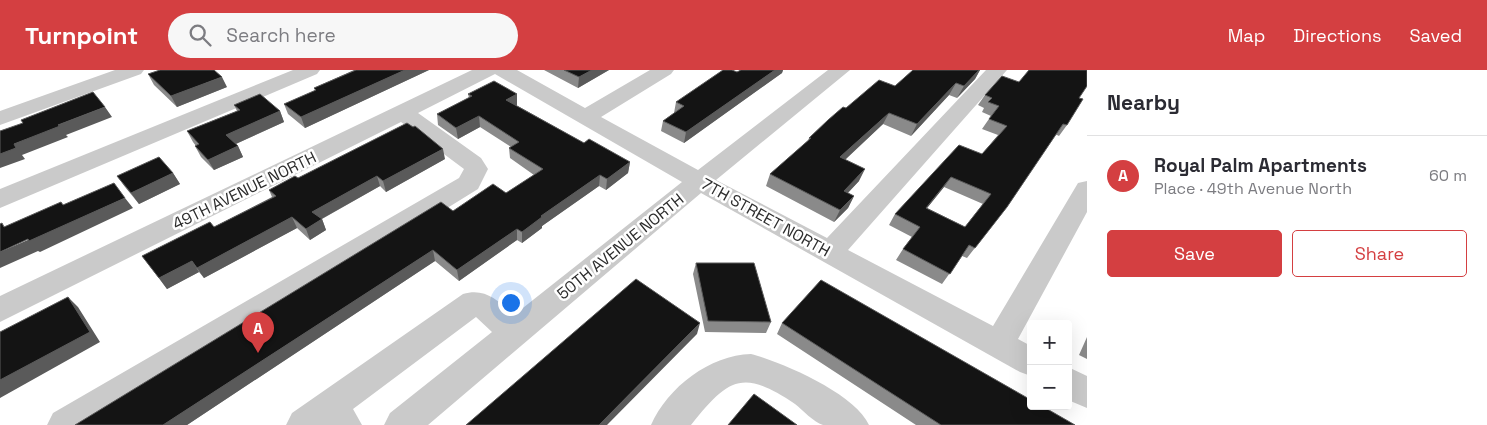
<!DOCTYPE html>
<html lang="en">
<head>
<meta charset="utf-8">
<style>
	body { margin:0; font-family:"Space Grotesk",sans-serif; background:#f7f7f7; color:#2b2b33 }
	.controls { position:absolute; right:15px; bottom:15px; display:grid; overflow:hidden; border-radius:5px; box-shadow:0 5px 20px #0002 }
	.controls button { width:45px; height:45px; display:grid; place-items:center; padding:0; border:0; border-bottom:1px solid #e1e1e2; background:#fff; color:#2b2b33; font:25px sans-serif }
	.you { position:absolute; left:510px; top:232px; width:18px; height:18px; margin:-12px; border:4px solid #fff; border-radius:50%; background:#1a73e8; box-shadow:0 0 0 8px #1a73e833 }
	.badge { display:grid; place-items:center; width:32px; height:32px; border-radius:50%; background:#d43f41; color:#fff; font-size:16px; font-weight:700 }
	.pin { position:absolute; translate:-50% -41px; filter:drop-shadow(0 1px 2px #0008) }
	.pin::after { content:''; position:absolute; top:26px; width:18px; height:15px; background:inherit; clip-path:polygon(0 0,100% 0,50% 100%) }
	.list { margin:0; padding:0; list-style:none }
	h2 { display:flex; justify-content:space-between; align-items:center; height:65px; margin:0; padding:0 20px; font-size:21px }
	h2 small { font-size:16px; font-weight:400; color:#7c7c81 }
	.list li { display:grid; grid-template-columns:32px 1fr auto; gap:15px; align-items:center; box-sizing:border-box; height:80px; padding:0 20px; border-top:1px solid #e1e1e2 }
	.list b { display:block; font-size:19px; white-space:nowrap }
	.list p { margin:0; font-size:16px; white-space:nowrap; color:#7c7c81 }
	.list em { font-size:16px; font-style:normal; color:#7c7c81 }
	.actions { display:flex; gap:10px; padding:15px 20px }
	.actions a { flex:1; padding:11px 0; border:1px solid #d43f41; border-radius:5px; text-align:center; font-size:18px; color:#d43f41 }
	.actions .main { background:#d43f41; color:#fff }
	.icon { flex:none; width:28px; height:28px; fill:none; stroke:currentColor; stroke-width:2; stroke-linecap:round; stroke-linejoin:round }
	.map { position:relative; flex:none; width:1087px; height:355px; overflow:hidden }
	header { display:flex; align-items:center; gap:30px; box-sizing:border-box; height:70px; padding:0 25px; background:#d43f41; color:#fff }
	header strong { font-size:24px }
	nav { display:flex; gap:28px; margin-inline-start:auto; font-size:18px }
	.search { width:350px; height:45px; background:#f7f7f7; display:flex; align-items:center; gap:12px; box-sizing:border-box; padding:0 18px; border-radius:28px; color:#7c7c81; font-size:19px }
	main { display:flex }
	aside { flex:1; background:#fff }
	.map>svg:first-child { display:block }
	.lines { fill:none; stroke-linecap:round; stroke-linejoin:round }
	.minor { fill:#cacaca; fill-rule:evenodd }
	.wall { fill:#8a8a8a; fill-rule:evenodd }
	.shaded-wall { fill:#5a5a5a }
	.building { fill:#141414; stroke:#5a5a5a; fill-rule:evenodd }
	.labels { text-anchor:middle; stroke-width:5; stroke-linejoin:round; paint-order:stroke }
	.street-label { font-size:16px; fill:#2d2d2d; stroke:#fff }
</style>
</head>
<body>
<header>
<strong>Turnpoint</strong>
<div class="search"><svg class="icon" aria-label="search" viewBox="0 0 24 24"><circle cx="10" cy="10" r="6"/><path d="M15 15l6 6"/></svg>Search here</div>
<nav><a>Map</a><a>Directions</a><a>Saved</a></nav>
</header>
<main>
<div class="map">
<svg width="1087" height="355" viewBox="0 0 1087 355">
	<rect width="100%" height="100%" fill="#fff"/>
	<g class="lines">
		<!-- minor -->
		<path class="minor" d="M115 0H144L141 4 0 55V41Z
			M293 0H320L317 4 0 138V119Z
			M472 0H517L585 38 650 0H674L671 4 601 47 698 100 828 0H850L716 110 827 168 986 0H1007L848 180 993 256 1078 113 1087 111V142L1018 269 1031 276V306L1020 302 701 123 428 355H384L390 343 492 262 476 247 353 339 362 355H286L292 343 463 224C485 217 499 231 514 245L682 112 495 4 418 43 481 88 488 99 478 119 96 355H47L53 343 459 108 464 99 401 52 0 252V226Z
			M751 284C784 293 855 324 869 355 857 355 832 355 823 355 813 352 803 340 795 334 742 298 728 309 691 355H651C668 317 710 285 751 284Z
			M1068 297 1087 306V338L1068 330Z"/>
	</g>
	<!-- wall -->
	<path class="wall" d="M354 0H429L305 58 288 44 284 34 315 21 314 18Z
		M544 0H609L578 18Z
		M741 0H783L782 3 684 73 661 61 663 51 674 43 676 32 737 2Z
		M913 0H980L975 9 957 28 949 25 911 66 883 54 845 90 859 111 848 123 854 126 848 138 834 152 766 116 770 104 808 71 809 68 846 38 895 16Z
		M148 4 227 17 177 37 154 15Z
		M1019 12 1079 28 1067 55 1059 66 1055 64 1007 137 967 188 962 186 942 214 896 190 903 179 912 167 889 155 895 144 982 84 998 65 982 59 991 46 982 42 984 38 978 35 985 25ZM944 117 983 134 965 157 927 138Z
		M468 24H517V35H516L584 73 630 92 628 103 606 120 599 116 542 156V158L522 173 517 170 459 211 435 191 187 355H75L453 141 506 123 534 105 510 88 509 78 511 77 480 57 458 69 438 55 437 44 469 28Z
		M234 35 280 41 284 52 236 74 238 76 243 87 214 100 201 87 195 76H196L193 72 187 61 237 41Z
		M445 89 386 122 380 116 322 149 326 160 310 170 297 158 204 208 199 202 167 219 142 186 214 157 272 127 269 120 298 108Z
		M173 103 180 114 139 134 125 117 117 106Z
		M696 193 771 252 766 263 705 262 693 204Z
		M782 253 1075 355H916L777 264Z
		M1087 267V289L1079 285Z"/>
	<!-- shaded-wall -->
	<path class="shaded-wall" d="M405 0H429L305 58 301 47Z
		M592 0H609L578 18 579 7Z
		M775 0H783L782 3 684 73 686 62Z
		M979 0H980L975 9 957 28 964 16Z
		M222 7 227 17 177 37 171 26Z
		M956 13 949 25 911 66 917 54Z
		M517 24V35L507 40 506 30Z
		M105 37 112 47 66 65 68 67 22 85 25 89 0 98V84L14 74 58 55Z
		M280 41 284 52 231 76 226 65Z
		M889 43 883 54 835 99 840 87Z
		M479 46 480 57 458 69 456 58Z
		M238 76 243 87 214 100 208 90Z
		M443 79 445 89 386 122 383 111Z
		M630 92 628 103 606 120 607 109Z
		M865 99 859 111 838 133 844 121Z
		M173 103 180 114 139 134 131 123Z
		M600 105 599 116 542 156V158L522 173V162L541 146Z
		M377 106 380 116 316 152 312 142Z
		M951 107 944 117 919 148 926 138Z
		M854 126 848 138 834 152 840 140Z
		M125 128 133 138 40 182 38 181 0 198V182Z
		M292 147 297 158 204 208 197 198Z
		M322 149 326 160 310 170 306 159Z
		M517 159V170L459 211 457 200Z
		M433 180 435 191 187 355H163Z
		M192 191 199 202 167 219 159 208Z
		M68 227 78 237 100 272 0 328V310Z
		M700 253 697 264 607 355H599Z"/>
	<!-- building -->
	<path class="building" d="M160 0H214L222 7 171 26 148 4Z
		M356 0H405L301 47 284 34 316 20 314 18Z
		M564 0H592L579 7Z
		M723 0H732L737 2 741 0H775L686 62 663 51 684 36 676 32Z
		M913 0H979L964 16 956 13 917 54 889 43 840 87 865 99 844 121 854 126 840 140 770 104 811 68H809L828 50 843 37 846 38 879 10 895 16Z
		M1029 0H1087V16L1079 28 1083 29 1067 55 1063 54 1007 137 975 178 969 175 950 204 903 179 920 157 895 144 959 75 982 84 1007 56 989 49 999 36 988 32 992 28 985 25 1002 6 1019 12ZM951 107 991 124 965 157 926 138Z
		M494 11 517 24 506 30 584 73 589 69 630 92 607 109 600 105 541 146 542 147 522 162 517 159 457 200 433 180 163 355H75L441 132 453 141 493 114 506 123 543 99 509 78 519 72 479 46 456 58 437 44 472 26 468 24Z
		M93 22 105 37 58 55 60 56 14 74 16 78 0 84V61L23 53 21 50Z
		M260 24 280 41 226 65 238 76 208 90 195 76 199 74 187 61 240 40 234 35Z
		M407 53 413 57 415 56 443 79 383 111 377 106 312 142 322 149 306 159 292 147 197 198 192 191 159 208 142 186 210 152 214 157 276 126 269 120 295 106 298 108Z
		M159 87 173 103 131 123 117 106Z
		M114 113 125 128 29 171 28 169 0 182V154L2 153 4 157 61 132 63 135Z
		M696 193H754L771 252 708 251Z
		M636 209 700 253 599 355H466Z
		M821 210 1031 330V336H1042L1075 355H941L782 253Z
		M68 227 90 262 0 310V262Z
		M754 324 797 355H728Z"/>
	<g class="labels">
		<!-- street labels -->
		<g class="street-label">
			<text transform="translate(244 120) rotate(-26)" y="6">49TH AVENUE NORTH</text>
			<text transform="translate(766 147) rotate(29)" y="6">7TH STREET NORTH</text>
			<text transform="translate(620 176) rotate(-39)" y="6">50TH AVENUE NORTH</text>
		</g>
	</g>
</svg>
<div class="controls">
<button>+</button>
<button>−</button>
</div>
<div class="you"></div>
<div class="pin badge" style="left:258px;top:283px">A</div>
</div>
<aside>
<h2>Nearby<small></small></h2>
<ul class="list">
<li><span class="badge">A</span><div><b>Royal Palm Apartments</b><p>Place · 49th Avenue North</p></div><em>60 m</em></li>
</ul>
<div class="actions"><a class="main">Save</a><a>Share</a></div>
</aside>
</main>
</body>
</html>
